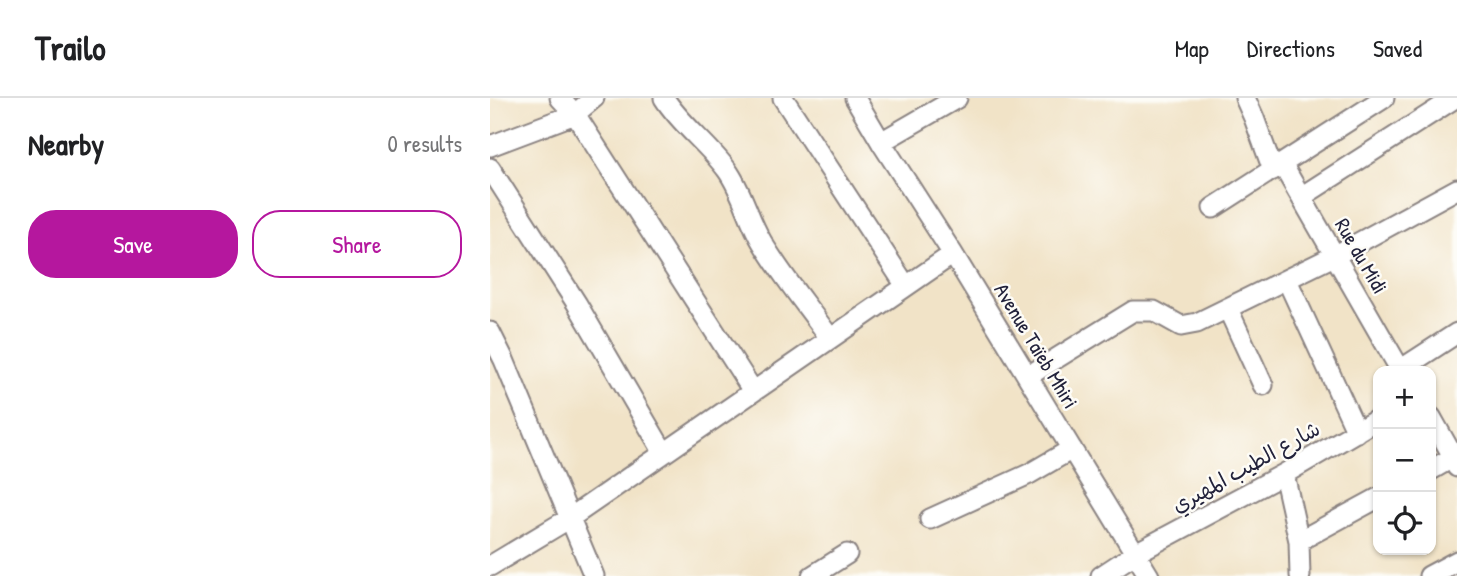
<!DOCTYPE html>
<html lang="en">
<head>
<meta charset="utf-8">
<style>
	body { margin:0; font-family:"Patrick Hand","Playpen Sans Arabic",sans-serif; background:#f2f2f2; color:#202124 }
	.controls { position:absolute; right:21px; bottom:21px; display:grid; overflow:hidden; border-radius:14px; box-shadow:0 2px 5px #0004 }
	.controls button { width:63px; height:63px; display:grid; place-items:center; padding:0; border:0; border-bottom:2px solid #e0e0e0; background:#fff; color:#202124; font:35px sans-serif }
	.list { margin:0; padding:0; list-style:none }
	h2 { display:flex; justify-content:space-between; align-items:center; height:91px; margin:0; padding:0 28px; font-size:30px }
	h2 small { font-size:23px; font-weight:400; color:#757577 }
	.actions { display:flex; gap:14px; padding:21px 28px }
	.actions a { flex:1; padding:16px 0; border:2px solid #b5179e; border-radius:28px; text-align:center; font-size:24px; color:#b5179e }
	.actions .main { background:#b5179e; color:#fff }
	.icon { flex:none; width:38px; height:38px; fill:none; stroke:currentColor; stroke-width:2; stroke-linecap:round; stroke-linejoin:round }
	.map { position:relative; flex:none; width:967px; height:478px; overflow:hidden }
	header { display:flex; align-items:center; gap:42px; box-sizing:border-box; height:98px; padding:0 35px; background:#fff; border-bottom:2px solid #e0e0e0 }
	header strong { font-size:33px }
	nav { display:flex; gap:38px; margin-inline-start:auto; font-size:24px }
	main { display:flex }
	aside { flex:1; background:#fff }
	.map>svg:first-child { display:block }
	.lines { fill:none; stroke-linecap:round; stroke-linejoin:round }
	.minor-casing { stroke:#8a8281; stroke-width:23 }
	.minor { stroke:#fff; stroke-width:19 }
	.labels { text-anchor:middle; stroke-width:5; stroke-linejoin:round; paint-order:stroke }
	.street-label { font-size:21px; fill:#22223b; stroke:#fdfcf7 }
</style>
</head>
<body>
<header>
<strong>Trailo</strong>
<nav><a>Map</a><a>Directions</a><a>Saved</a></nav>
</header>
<main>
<aside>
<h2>Nearby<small>0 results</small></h2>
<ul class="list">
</ul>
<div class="actions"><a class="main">Save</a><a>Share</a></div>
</aside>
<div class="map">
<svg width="967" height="478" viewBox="0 0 967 478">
	<rect width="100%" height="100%" fill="#fdfcf7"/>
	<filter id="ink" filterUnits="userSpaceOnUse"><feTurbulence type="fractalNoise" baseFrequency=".0143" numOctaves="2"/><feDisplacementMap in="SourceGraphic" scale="14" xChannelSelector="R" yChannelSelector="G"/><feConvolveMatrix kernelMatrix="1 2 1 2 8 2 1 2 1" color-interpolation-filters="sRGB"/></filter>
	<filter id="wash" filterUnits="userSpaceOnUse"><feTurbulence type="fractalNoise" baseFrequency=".00686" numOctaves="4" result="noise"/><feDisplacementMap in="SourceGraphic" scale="28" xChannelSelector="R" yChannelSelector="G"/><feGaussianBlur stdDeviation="1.57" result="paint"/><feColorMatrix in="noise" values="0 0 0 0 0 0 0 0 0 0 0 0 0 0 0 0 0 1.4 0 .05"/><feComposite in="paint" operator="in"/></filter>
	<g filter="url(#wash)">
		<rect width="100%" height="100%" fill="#f1e3c7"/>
	</g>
	<g filter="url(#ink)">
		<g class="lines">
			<!-- minor casing -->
			<g class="minor-casing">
				<path id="minor" d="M70 0 85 16 263 293
					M174 0C191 27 218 46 237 72 253 94 258 121 272 144 292 178 318 209 340 240
					M293 0 416 188
					M365 0 391 44 463 156 659 478
					M755 0 764 20 783 72
					M391 44 467 0
					M0 48 85 16 104 0
					M792 66 911 273
					M0 70 87 206 174 355
					M811 99 965 0
					M723 110 894 0
					M797 182 867 334
					M738 211 773 287
					M0 234 14 262 104 478
					M910 272 967 235
					M538 278 643 213H664L691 228 707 225 844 158 967 91
					M941 319 964 360 967 369
					M941 372 967 357
					M794 376 809 443 810 478
					M440 421 539 376 582 351
					M809 443 888 400
					M0 468 80 420 463 156
					M322 478 357 456
					M611 478 646 455 794 376 888 321
					M939 478 967 463"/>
			</g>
			<!-- minor -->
			<use href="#minor" class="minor"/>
		</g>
	</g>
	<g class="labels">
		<!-- street labels -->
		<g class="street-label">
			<text transform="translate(871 158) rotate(60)" y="7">Rue du Midi</text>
			<text transform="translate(546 248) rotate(59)" y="7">Avenue Taïeb Mhiri</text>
			<text transform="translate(756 369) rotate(-29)" y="7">شارع الطيب المهيري</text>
		</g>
	</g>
</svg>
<div class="controls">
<button>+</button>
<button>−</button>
<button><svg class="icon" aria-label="locate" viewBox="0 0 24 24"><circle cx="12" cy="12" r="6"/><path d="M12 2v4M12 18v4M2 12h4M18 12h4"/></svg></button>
</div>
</div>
</main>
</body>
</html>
